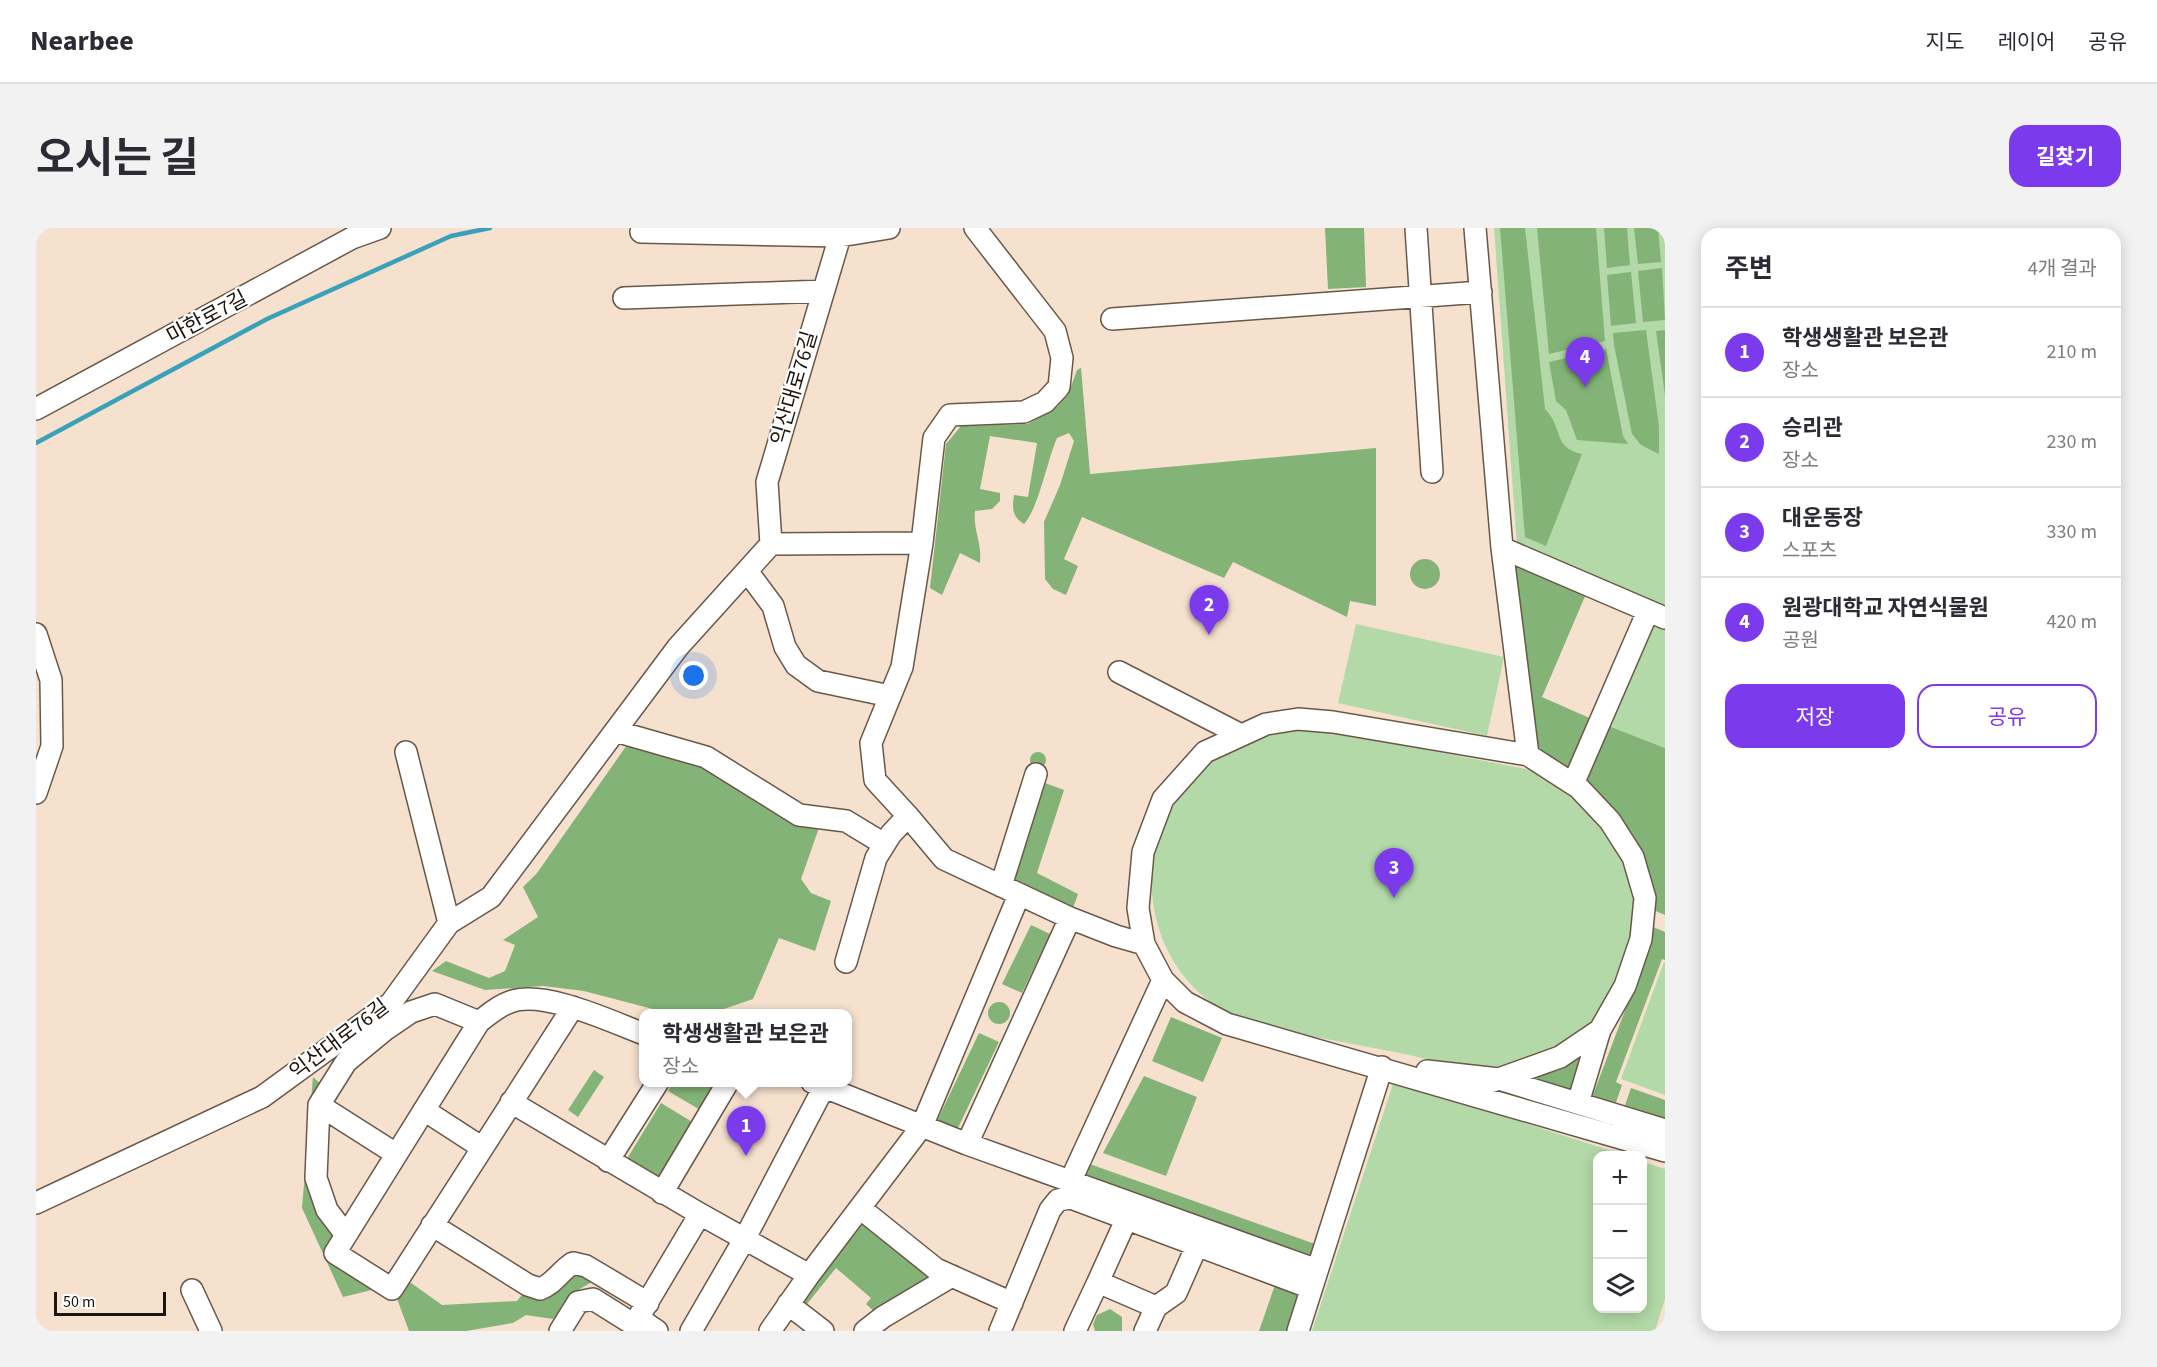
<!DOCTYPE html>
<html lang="ko">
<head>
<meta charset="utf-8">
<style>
	body { margin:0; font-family:"Source Sans 3","Noto Sans KR",sans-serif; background:#f2f2f3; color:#2b2b33 }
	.controls { position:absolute; right:18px; bottom:18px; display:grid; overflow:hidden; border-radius:12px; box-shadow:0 3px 15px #0003 }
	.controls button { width:54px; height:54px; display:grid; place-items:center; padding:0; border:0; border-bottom:2px solid #e1e1e2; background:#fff; color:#2b2b33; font:30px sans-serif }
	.scale { position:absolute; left:18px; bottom:15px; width:112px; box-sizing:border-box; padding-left:6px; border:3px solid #1c150f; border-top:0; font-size:16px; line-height:21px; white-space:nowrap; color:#1c150f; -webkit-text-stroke:4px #fff; paint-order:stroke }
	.you { position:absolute; left:658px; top:448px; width:21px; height:21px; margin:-15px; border:4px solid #fff; border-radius:50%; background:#1a73e8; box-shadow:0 0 0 9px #1a73e833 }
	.badge { display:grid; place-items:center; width:39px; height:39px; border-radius:50%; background:#7c3aed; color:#fff; font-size:20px; font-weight:700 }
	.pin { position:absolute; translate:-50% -50px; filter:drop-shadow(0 2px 3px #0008) }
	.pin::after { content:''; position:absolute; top:32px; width:21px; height:18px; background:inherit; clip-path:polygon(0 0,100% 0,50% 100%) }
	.popup { position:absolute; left:603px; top:781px; width:213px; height:78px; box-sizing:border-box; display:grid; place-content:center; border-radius:12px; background:#fff; filter:drop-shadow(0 2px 4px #0005); font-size:20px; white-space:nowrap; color:#7c7c81 }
	.popup b { font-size:22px; color:#2b2b33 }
	.popup::after { content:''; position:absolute; left:50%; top:100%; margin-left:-12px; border:12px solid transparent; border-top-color:#fff }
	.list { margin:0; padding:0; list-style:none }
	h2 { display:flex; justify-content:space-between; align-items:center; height:78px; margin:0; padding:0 24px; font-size:26px }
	h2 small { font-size:20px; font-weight:400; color:#7c7c81 }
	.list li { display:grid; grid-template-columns:39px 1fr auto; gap:18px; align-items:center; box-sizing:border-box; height:90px; padding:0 24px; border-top:2px solid #e1e1e2 }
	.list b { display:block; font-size:22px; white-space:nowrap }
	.list p { margin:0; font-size:20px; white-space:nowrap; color:#7c7c81 }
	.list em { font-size:20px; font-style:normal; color:#7c7c81 }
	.actions { display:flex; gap:12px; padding:18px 24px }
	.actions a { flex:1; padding:14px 0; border:2px solid #7c3aed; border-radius:18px; text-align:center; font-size:21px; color:#7c3aed }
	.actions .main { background:#7c3aed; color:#fff }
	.icon { flex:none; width:33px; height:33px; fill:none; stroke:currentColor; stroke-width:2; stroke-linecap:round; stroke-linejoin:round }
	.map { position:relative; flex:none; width:1629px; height:1103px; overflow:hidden; border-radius:18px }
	header { display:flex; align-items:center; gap:36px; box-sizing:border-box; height:84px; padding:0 30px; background:#fff; border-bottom:2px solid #e1e1e2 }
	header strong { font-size:28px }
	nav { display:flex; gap:33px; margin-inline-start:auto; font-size:21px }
	.intro { display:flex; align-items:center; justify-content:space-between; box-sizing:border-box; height:144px; padding:0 36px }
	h1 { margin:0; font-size:42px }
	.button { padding:15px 27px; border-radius:18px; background:#7c3aed; color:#fff; font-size:21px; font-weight:700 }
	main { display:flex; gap:36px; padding:0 36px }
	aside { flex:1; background:#fff; border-radius:18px; box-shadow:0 3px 15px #0003 }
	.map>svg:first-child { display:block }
	.green { fill:#b2d9a7 }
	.forest { fill:#83b376 }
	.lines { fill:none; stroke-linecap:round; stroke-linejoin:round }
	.stream { stroke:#39a1b9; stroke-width:4.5 }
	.minor-casing { stroke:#695848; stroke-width:24 }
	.minor { stroke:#fff; stroke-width:21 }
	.labels { text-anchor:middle; stroke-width:4.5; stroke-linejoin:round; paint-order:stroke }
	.street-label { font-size:21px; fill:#1c150f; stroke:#fff }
</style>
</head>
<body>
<header>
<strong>Nearbee</strong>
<nav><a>지도</a><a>레이어</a><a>공유</a></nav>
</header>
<div class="intro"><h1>오시는 길</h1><a class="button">길찾기</a></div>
<main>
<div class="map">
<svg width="1629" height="1103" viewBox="0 0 1629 1103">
	<rect width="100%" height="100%" fill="#f6e1cf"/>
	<!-- green -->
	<path class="green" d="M1458 0H1629V520L1570 497 1620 379 1481 319Z
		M1320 396 1468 429 1451 508 1302 475Z
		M1273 499 1490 541C1548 561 1604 623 1602 688 1602 709 1592 729 1583 748 1561 798 1535 822 1481 835 1441 845 1397 832 1359 824 1311 815 1263 806 1215 797 1193 786 1168 773 1152 753 1093 684 1107 573 1185 524 1211 508 1243 502 1273 499Z
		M1628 734 1629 735V867L1585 851Z
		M1358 853 1588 927 1562 928V1080H1606L1607 934 1629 941V1071L1619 1103H1276Z"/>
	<!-- forest -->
	<path class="forest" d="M1289 0H1328L1330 59 1292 61Z
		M1464 0H1489L1509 181C1528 200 1516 220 1546 226L1510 318 1489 309Z
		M1501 0H1560L1569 113 1513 126Z
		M1568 0H1591L1594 37 1571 40Z
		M1598 0H1622L1625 34 1602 36Z
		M1626 40 1629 92 1607 94 1602 43Z
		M1595 44 1600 95 1575 98 1571 47Z
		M1610 102 1623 199V226L1605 217 1596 206 1578 117 1577 105Z
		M1629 102V167L1620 103Z
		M1570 121 1587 208 1592 216 1541 212 1530 182 1520 173 1513 134Z
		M1045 140 1054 246 1340 220V378L1314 373 1311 389 1197 334 1188 350 1046 289 1028 331 1042 338 1030 367 1017 361 1009 351 1008 294 1024 257 1038 213 1033 205 1021 210C1011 233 1003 279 988 296 976 289 976 280 978 267L992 269 1001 215 954 208 944 261 964 265V273L956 281 939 283C937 304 946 313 944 335L924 325 906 367 894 360 910 216 925 198 992 196 1021 179 1032 167 1041 142Z
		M1374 346a15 15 0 1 1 30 0a15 15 0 1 1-30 0Z
		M1477 334 1550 366 1506 469 1558 492 1534 544 1499 522Z
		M1570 497 1629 520V687L1615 681 1546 553Z
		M591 517 665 534 784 597 765 651 775 665 795 673 779 723 743 710 717 771 679 784 632 785 548 763 507 758 449 762 396 743 410 733 453 750 469 743 479 717 467 712 502 689 487 659 501 645Z
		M994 532a8 8 0 1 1 16 0a8 8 0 1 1-16 0Z
		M1009 555 1028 562 1001 645 1042 666 1036 683 976 656Z
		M995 697 1014 706 986 765 966 756Z
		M1617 699 1629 704V732L1626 731 1580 854 1586 857 1578 880 1555 872 1615 714Z
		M952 785a11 11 0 1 1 22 0a11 11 0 1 1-22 0Z
		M1135 789 1186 810 1167 854 1116 833Z
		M943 805 963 814 921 902 901 893Z
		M1551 822 1537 867 1488 852 1527 840Z
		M558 842 568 849 542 889 532 882Z
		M1108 848 1161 869 1130 948 1067 925Z
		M277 849 287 858 276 953 302 1008 344 1060 307 1069 266 980Z
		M637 855H683L666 883 632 863Z
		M1595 860 1629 872V897L1587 883Z
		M625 875 658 895 622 955 589 934Z
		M1048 934 1282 1017 1276 1034 1041 952Z
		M825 987 908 1048 842 1087 830 1076 835 1070 800 1040 767 1081 758 1075Z
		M538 1041 558 1048 556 1054 542 1062 517 1091 490 1087 477 1095 430 1103H373L360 1068 371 1052 406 1077 481 1073 490 1062Z
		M1240 1054 1267 1064 1253 1103H1223Z
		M1074 1081 1086 1089V1103H1059L1057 1096 1061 1087Z"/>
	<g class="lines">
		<!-- stream -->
		<path class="stream" d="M0 215 231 91 415 8 454 0"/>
		<!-- minor casing -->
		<g class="minor-casing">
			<path id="minor" d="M1380 0 1396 244
				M1439 0 1466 320 1492 527
				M605 4 804 8 853 0
				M588 70 787 63
				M1076 91 1445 64
				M0 181 316 10 344 0
				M735 316 731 254 804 8
				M1466 320 1629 390
				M711 343 737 378 749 419 760 437 782 453 854 468
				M0 406 15 452 16 518 0 565
				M1083 444 1205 507
				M579 503 670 529 763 587 810 593 848 616
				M370 524 413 695
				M1537 556 1612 383
				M872 588 908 631 1034 690 1080 708 1108 716
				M965 658 1000 546
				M810 734 840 630 855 606 872 588 839 552 835 515 866 439 886 315 898 210 914 187 988 184 1009 174 1023 159 1026 130 1019 103 939 0
				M537 779 356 1061 299 1025 443 794C452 787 462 778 474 774 507 761 576 794 608 806
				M1391 843 1463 851 1629 902
				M776 854 931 916 1281 1042
				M1429 863 1524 829 1564 802 1589 758 1605 711 1609 670 1597 629 1574 593 1543 560 1492 527 1297 494 1262 491 1230 496 1169 524 1127 571 1107 624 1102 680 1108 716 1127 752 1149 774 1191 796 1629 923
				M475 874 664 986 602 1090 621 1103
				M1542 875 1564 802
				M283 877 360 926
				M388 882 445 919
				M931 916 1034 690
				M572 933 622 854
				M1034 954 1127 752
				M626 965 692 854
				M0 975 226 869 355 775 413 695 455 669 642 419 735 316 886 315
				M824 980 900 1041 976 1075
				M664 986 773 1047
				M396 997 492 1057 504 1061C518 1056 524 1043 537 1035L550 1038 612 1075
				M310 1007 291 982 280 950 283 877 310 834 350 801 375 784 399 776 443 794
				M1062 1054 1090 992
				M156 1062 175 1103
				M752 1076 787 1103
				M524 1103 542 1074 557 1071 608 1103
				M655 1103 709 1010 788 859
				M734 1103 773 1047 886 898 983 667
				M829 1103 847 1089 916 1048
				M964 1103 1014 982 1022 972 1035 970 1275 1060
				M1039 1103 1062 1054 1120 1079 1140 1065 1166 1006
				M1109 1103 1120 1079
				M1262 1103 1346 839"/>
		</g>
		<!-- minor -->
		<use href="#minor" class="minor"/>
	</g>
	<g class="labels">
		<!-- street labels -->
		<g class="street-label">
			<text transform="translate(171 89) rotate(-28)" y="7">마한로7길</text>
			<text transform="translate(758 160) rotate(-74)" y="7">익산대로76길</text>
			<text transform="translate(303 811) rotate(-37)" y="7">익산대로76길</text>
		</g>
	</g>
</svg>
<div class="controls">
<button>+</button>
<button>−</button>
<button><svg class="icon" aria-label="layers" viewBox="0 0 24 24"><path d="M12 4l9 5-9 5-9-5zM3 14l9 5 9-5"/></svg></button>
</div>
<div class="scale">50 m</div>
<div class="you"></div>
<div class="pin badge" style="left:710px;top:928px">1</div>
<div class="popup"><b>학생생활관 보은관</b>장소</div>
<div class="pin badge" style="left:1173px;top:407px">2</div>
<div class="pin badge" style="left:1358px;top:670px">3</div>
<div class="pin badge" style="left:1549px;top:159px">4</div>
</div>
<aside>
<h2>주변<small>4개 결과</small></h2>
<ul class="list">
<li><span class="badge">1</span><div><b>학생생활관 보은관</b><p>장소</p></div><em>210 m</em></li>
<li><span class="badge">2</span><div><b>승리관</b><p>장소</p></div><em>230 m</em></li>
<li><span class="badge">3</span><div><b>대운동장</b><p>스포츠</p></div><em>330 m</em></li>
<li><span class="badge">4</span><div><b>원광대학교 자연식물원</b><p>공원</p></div><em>420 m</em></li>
</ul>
<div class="actions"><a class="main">저장</a><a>공유</a></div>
</aside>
</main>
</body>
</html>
